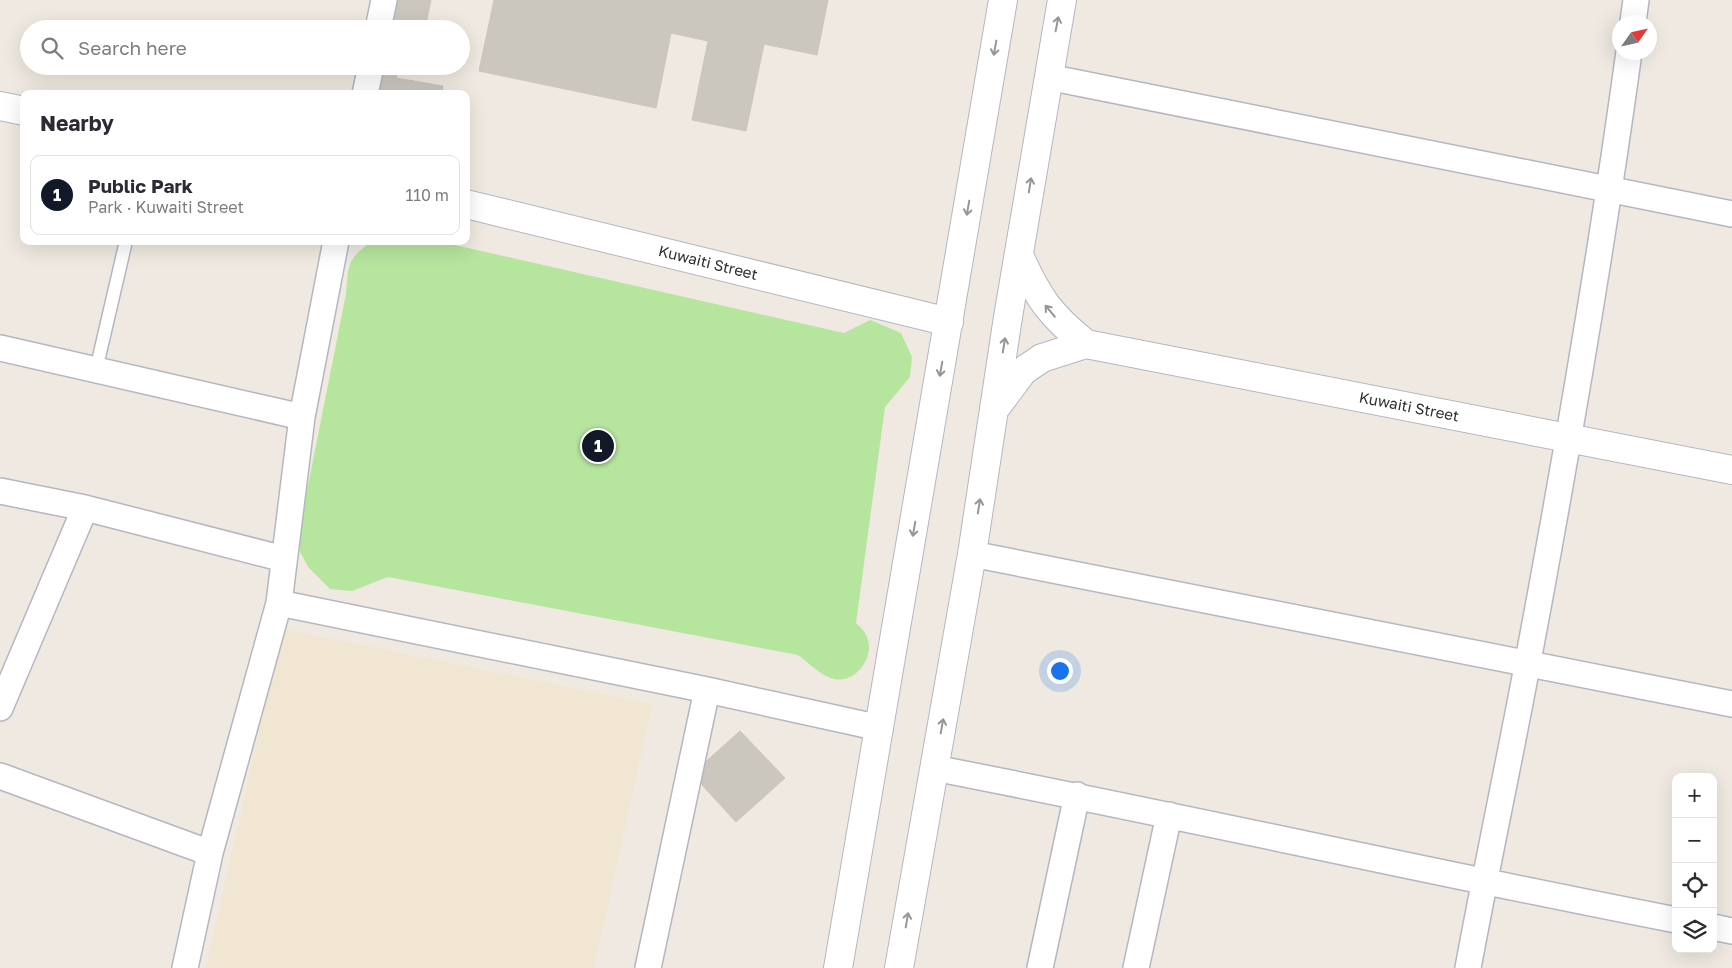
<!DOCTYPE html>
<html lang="en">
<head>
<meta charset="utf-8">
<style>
	body { margin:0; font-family:"Golos Text",sans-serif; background:#f7f7f7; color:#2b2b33 }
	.controls { position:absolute; right:15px; bottom:15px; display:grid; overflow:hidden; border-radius:10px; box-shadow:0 5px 20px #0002 }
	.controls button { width:45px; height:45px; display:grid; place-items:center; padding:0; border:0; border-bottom:1px solid #e1e1e2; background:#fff; color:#2b2b33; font:25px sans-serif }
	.compass { position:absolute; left:1612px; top:15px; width:45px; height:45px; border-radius:50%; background:#fff; box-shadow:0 5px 20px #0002; rotate:56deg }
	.you { position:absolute; left:1059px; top:670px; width:18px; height:18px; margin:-12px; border:4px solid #fff; border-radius:50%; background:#1a73e8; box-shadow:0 0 0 8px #1a73e833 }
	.badge { display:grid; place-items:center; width:32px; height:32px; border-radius:50%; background:#111827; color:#fff; font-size:16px; font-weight:700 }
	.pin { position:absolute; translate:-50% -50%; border:2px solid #fff; box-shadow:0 1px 5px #0006 }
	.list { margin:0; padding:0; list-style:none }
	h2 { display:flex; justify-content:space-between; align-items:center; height:65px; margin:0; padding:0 20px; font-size:21px }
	h2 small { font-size:16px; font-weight:400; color:#7c7c81 }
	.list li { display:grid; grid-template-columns:32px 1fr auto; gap:15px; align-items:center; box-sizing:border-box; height:80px; margin:0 10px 10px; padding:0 10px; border:1px solid #e1e1e2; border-radius:10px }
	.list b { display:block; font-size:19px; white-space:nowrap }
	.list p { margin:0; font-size:16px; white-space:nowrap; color:#7c7c81 }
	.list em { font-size:16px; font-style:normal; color:#7c7c81 }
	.icon { flex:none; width:28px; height:28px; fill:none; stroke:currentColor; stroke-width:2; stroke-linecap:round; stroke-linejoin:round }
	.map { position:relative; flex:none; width:1732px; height:968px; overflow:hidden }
	.search { position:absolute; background:#fff; box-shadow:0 5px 20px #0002; left:20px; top:20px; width:450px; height:55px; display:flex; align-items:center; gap:12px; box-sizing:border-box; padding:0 18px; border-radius:28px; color:#7c7c81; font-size:19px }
	.panel { position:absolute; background:#fff; box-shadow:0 5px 20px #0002; left:20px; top:90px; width:450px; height:155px; border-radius:10px }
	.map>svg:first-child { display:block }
	.education { fill:#f0e6d1 }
	.green { fill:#b6e59e }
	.building { fill:#cbc7bf; stroke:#cbc5ba }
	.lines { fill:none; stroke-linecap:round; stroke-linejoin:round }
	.lane-casing { stroke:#b4b7c1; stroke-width:15 }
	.street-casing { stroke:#b4b7c1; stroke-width:28 }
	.secondary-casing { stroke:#b4b7c1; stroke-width:30 }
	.lane { stroke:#fff; stroke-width:12 }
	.street { stroke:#fff; stroke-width:25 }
	.secondary { stroke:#fff; stroke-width:28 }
	.oneway { stroke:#969696 }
	.labels { text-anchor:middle; stroke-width:4; stroke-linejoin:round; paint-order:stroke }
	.street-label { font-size:15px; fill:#2e2e2e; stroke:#fff }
</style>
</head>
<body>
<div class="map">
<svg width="1732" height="968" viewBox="0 0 1732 968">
	<rect width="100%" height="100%" fill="#efe9e1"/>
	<!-- education -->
	<path class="education" d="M282 629 652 704 594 968H206Z"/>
	<!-- green -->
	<path class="green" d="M372 241H437L844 333 870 320 901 333 912 357 910 377 885 407 856 623C859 626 864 630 866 635 877 655 856 684 834 679 821 676 808 662 798 655L388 577 352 591 330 589 309 568 300 552V526L346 294C349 263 346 261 372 241Z"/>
	<!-- building -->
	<path class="building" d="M391 0H431L425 29H385Z
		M494 0H828L817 55 764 44 746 131 692 120 708 41 671 33 656 108 479 71Z
		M377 66H399L396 78 443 86 442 94H371Z
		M740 731 785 778 736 822 692 774Z"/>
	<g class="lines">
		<!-- lane casing -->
		<g class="lane-casing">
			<path id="lane" d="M96 370 126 241"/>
		</g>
		<!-- street casing -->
		<g class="street-casing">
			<path id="street" d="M1633 22 1636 0
				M378 29 384 0
				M1048 77 1732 214
				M365 94 371 66
				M0 348 302 417
				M0 491 85 508 284 559
				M972 554 1732 704
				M279 603 707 690 880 728
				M0 708 85 508
				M934 768C1182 816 1428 872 1676 920
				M0 776 210 853
				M1713 927 1732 931
				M185 968 210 853 279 603 302 417 336 241
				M648 968 707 690
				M1040 968 1077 795
				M1136 968 1169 815
				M1468 968C1487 865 1509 763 1528 661 1566 459 1601 256 1629 52"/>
		</g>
		<!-- secondary casing -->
		<g class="secondary-casing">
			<path id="secondary" d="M0 106 24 111
				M466 204 949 322
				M1019 255C1038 298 1050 315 1086 344L1732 470
				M997 406 1023 371 1042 358 1086 344
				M838 968 1003 0
				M899 968 972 554 1008 317 1062 0"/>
		</g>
		<!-- lane -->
		<use href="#lane" class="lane"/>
		<!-- street -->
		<use href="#street" class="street"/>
		<!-- secondary -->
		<use href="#secondary" class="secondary"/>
	</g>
	<!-- one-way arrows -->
	<defs><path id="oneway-shaft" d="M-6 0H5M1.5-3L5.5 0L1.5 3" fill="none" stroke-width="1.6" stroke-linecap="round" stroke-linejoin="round" transform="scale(1.25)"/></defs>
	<g class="oneway">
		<use href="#oneway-shaft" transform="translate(1057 24) rotate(-79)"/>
		<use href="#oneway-shaft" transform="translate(995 48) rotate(100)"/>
		<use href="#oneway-shaft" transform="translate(1030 185) rotate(-81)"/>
		<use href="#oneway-shaft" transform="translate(968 208) rotate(100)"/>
		<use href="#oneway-shaft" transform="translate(1050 311) rotate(-130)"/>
		<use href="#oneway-shaft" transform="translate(1004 345) rotate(-81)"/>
		<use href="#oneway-shaft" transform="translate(941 369) rotate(100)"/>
		<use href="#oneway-shaft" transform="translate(979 506) rotate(-81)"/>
		<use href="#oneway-shaft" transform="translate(914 529) rotate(100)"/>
		<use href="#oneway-shaft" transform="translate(942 726) rotate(-80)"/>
		<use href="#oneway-shaft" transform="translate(907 920) rotate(-80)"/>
	</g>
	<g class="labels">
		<!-- street labels -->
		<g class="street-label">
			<text transform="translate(708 263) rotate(14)" y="5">Kuwaiti Street</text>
			<text transform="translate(1409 407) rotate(11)" y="5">Kuwaiti Street</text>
		</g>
	</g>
</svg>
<div class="controls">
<button>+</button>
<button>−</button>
<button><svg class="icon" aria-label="locate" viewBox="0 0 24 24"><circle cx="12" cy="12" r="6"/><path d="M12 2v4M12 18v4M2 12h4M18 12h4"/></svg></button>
<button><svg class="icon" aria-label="layers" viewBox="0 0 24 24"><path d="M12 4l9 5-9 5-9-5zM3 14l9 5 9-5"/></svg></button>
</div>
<svg class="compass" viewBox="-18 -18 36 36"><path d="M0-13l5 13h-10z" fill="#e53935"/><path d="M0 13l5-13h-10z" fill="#7c7c81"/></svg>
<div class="you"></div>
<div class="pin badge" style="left:598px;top:446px">1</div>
<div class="search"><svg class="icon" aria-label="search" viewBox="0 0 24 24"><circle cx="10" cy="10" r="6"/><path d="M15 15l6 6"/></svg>Search here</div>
<section class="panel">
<h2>Nearby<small></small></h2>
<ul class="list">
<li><span class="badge">1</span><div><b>Public Park</b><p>Park · Kuwaiti Street</p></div><em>110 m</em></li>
</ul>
</section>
</div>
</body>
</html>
